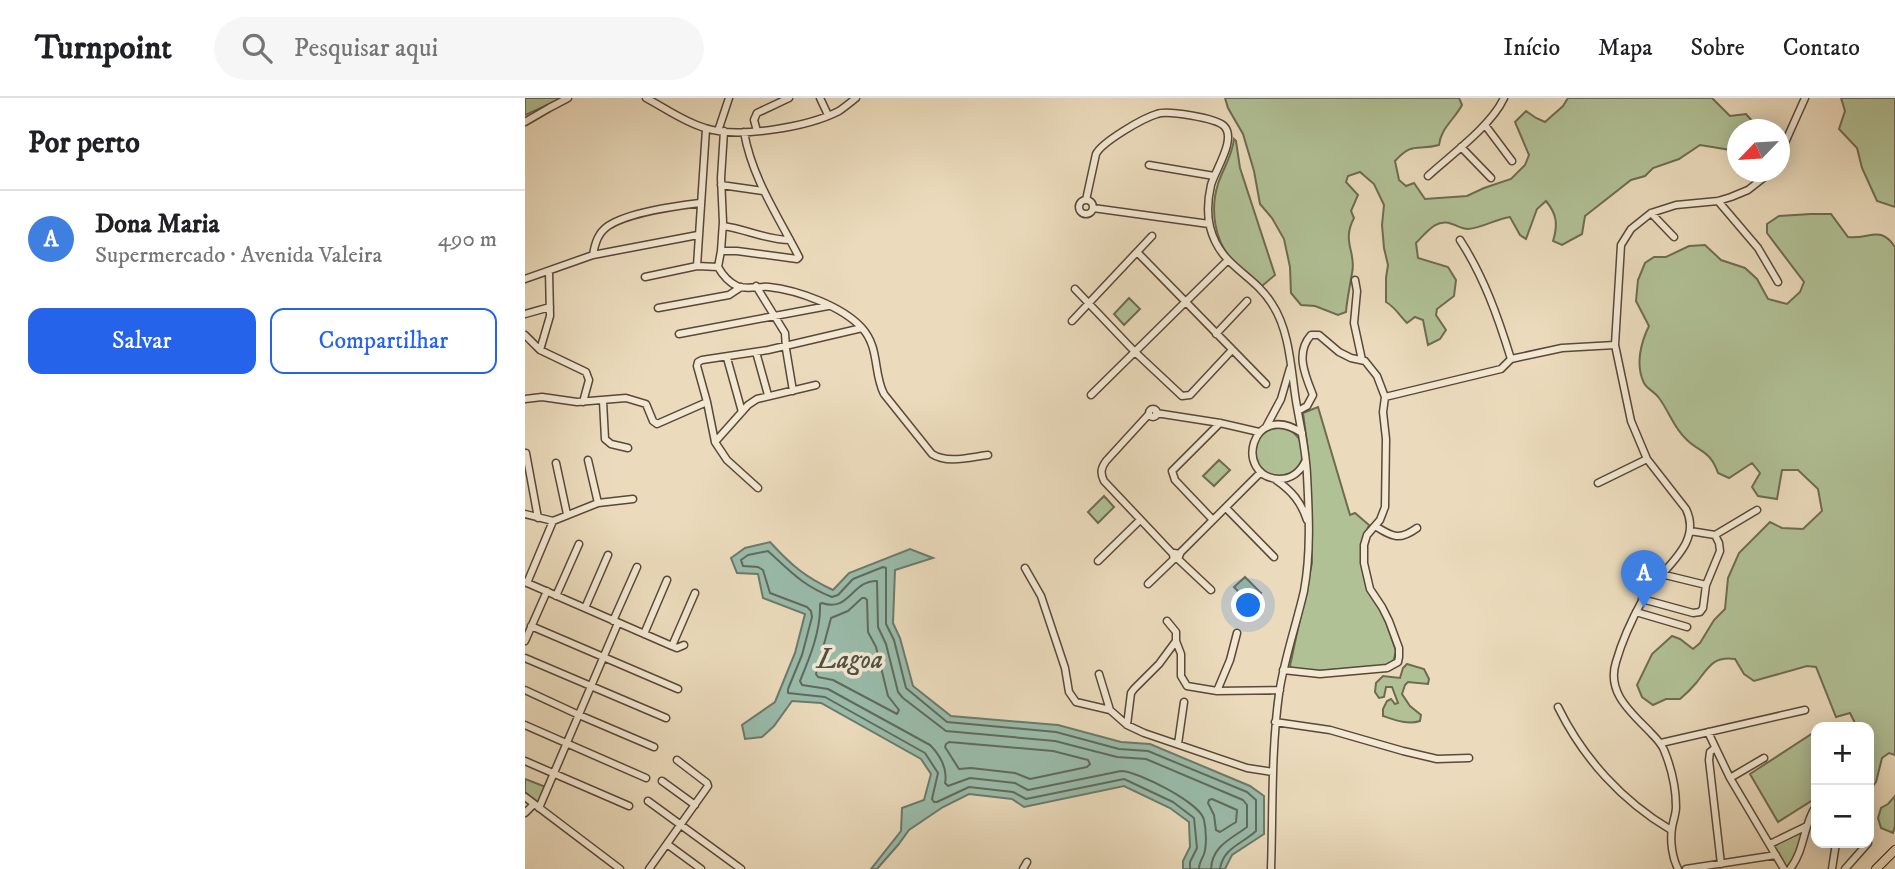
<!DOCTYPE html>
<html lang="pt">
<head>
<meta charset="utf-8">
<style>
	body { margin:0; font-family:"IM FELL DW Pica",serif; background:#f6f6f6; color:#202124 }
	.controls { position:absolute; right:21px; bottom:21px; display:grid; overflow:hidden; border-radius:14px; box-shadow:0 4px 18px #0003 }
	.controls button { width:63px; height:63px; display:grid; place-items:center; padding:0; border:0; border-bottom:2px solid #e0e0e0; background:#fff; color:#202124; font:35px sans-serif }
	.compass { position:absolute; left:1202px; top:21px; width:63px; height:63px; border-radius:50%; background:#fff; box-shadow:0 4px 18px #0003; rotate:245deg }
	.you { position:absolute; left:724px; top:508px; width:24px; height:24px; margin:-18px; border:5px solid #fff; border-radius:50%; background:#1a73e8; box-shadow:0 0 0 10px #1a73e833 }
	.badge { display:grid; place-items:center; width:46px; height:46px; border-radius:50%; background:#2563eb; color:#fff; font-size:23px; font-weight:700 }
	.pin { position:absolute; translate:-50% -58px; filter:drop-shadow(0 2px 4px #0008) }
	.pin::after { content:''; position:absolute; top:37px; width:24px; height:21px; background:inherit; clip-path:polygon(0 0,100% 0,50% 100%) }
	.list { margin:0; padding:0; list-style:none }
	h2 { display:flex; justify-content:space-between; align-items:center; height:91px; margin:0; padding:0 28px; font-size:30px }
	h2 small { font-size:23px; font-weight:400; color:#757577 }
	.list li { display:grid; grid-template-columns:46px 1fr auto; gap:21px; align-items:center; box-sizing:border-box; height:98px; padding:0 28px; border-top:2px solid #e0e0e0 }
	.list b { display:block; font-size:26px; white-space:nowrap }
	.list p { margin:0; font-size:23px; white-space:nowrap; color:#757577 }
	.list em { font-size:23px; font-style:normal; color:#757577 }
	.actions { display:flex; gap:14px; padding:21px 28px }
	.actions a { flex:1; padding:16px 0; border:2px solid #2563eb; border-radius:14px; text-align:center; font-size:24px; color:#2563eb }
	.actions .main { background:#2563eb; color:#fff }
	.icon { flex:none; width:38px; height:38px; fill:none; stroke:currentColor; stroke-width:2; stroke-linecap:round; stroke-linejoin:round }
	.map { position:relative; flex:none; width:1370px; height:771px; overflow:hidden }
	header { display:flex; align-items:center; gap:42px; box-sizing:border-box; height:98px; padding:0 35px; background:#fff; border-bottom:2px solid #e0e0e0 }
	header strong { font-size:33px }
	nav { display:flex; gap:38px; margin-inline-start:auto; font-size:24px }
	.search { width:490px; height:63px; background:#f6f6f6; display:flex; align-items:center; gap:18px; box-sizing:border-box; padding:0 24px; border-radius:38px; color:#757577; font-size:26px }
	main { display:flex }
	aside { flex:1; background:#fff }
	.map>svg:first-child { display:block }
	.green { fill:#b1c196; stroke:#6d6c51; stroke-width:2 }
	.water { fill:#99bcab; stroke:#6c7a6b; stroke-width:2 }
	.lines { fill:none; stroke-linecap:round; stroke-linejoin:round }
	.shore { stroke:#616a5c; stroke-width:2 }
	.minor-casing { stroke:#5a4838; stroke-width:9 }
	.major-casing { stroke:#29170c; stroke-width:10 }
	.minor { stroke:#f2e8d3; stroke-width:6 }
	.major { stroke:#ebdbbc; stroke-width:8 }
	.labels { text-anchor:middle; stroke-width:7; stroke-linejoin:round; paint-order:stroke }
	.water-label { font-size:28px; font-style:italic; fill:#505144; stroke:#f2e8d3 }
</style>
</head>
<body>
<header>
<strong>Turnpoint</strong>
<div class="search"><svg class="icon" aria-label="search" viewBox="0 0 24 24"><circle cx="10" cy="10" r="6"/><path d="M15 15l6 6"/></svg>Pesquisar aqui</div>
<nav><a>Início</a><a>Mapa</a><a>Sobre</a><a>Contato</a></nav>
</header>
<main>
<aside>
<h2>Por perto<small></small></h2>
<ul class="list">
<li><span class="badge" style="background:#3f7fe0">A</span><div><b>Dona Maria</b><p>Supermercado · Avenida Valeira</p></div><em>490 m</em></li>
</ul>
<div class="actions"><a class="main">Salvar</a><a>Compartilhar</a></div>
</aside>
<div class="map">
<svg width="1370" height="771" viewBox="0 0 1370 771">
	<rect width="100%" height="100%" fill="#ebdbbc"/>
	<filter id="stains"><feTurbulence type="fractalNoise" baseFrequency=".00286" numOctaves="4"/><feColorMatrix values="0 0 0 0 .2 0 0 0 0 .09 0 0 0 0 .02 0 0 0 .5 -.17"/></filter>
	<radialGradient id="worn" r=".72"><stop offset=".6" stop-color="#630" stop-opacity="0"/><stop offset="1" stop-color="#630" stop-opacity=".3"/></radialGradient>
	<!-- green -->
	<path class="green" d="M0 0H38L0 17Z
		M700 0H934L937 7C929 22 916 30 914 47 892 53 888 43 870 63L874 82 881 88 889 85 900 101 942 98 959 90 986 81 1000 67 1004 57 990 24 1001 13 1011 20 1020 24 1038 8 1043 0H1187L1205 18 1221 16 1231 27 1229 31 1212 32V53L1175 47 1154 61 1128 70 1120 78 1106 82 1060 118 1057 136 1037 147 1028 143C1033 127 1032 116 1021 103L1012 111 1001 141 995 137 985 119C970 121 958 130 943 131 937 131 933 128 927 126 911 120 902 134 891 145L893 160 923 169 931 182 929 198 912 211 911 217 921 232 915 241 903 247 898 222 890 219 882 225C875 218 870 209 861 204V180L863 167 859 150 857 127 859 107 849 86 835 74 823 78 821 84 833 97 826 113 829 120C816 144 832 155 827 175 825 188 822 201 821 214L813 217 790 208 776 207 766 195 765 169 759 141 747 120 735 106 729 73 718 36 703 10Z
		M1316 0H1370V109L1352 103 1337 70 1332 50 1314 31 1320 13Z
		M709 41 711 43 715 70 750 177 737 188C727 180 716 172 708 163 689 143 685 111 693 86 698 70 707 59 709 41Z
		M1286 116H1306L1323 139C1344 142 1355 126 1370 149V657L1364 655 1357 660 1351 684 1344 693V629H1332L1325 615 1311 619 1291 569 1282 568 1229 583 1219 576 1210 561C1189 558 1184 568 1172 584 1167 590 1161 596 1155 601H1141L1128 607 1117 599 1112 587 1127 556 1147 538 1155 541 1168 551 1175 545 1189 522 1200 511 1203 480 1214 455 1245 424 1257 430 1278 431 1297 413 1293 391 1273 372H1257L1252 401 1233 398 1227 389 1235 375 1227 365 1204 380 1193 375C1185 352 1175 355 1161 341 1148 329 1144 313 1134 300 1130 294 1122 291 1119 285 1110 267 1116 244 1124 228L1111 203 1113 182 1120 165 1129 159H1141L1164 148 1180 147 1196 162 1220 170 1232 181 1243 201 1262 206 1275 194 1279 184 1242 135V126L1254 118Z
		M604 200 615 211 599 227 589 216Z
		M793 309 825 417 830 415 844 427 837 445V467L856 510 871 553 869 561 865 567 794 573H771L765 568 787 465 783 352 778 315Z
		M730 354a24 24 0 1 1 48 0a24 24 0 1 1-48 0Z
		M694 362 705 372 689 388 678 378Z
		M579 398 589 409 573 425 563 414Z
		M720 479 736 495 725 506 709 489Z
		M882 566 899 571 904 581 903 586 883 584 880 587 877 596 885 608 896 617 895 623C883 627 870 622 858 618V611L862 603 866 601 870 606 873 605 867 589H861L859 599 854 600 850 594 851 585 858 578 875 580 878 570Z
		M1291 633V700L1253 724 1225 676Z
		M0 681 21 689 14 705 0 694Z
		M1370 698V728L1368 735 1356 730 1353 720 1356 710 1363 706Z
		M1281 730 1275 753 1264 771H1260L1246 746Z"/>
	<!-- water -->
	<path class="water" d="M245 444C266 467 280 479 308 492L324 475 385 451 408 460 370 472 368 525 375 540 388 588 426 618 533 627 596 644 625 646 725 688 739 698V736L707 757 700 771H658V763L665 749 664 724 645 710 599 688 499 709 487 701 444 696 418 709 384 732 373 747 352 771H346L376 733 377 710 399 702 406 676 396 661 296 605 267 603 249 628 237 639 220 641 217 627 250 604 270 555 280 516 238 500 233 476 212 475 206 460 220 450Z"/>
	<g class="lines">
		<!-- shore -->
		<path class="shore" d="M337 500H340L342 502 343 534 351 549 363 598 374 612 372 616 308 582 293 579 291 576 306 520 323 513Z
			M424 644 528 653 563 662 565 666 562 669 505 681 490 675 446 670 434 671 420 649 421 646Z
			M687 701 712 712 711 724 695 734 691 732 689 717 683 705 684 702Z
			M665 771V764L672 750 669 720 648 704 599 681 501 701 488 694 444 689 412 704H409L407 701 413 675 400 655 300 599 263 595V591L277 557 287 519 286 513 282 509 245 495 238 472 233 469 218 468 216 462 223 457 243 453C265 473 278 488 307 499L313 497 328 481 358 469 361 470V526L369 542 381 590 422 624 531 634 594 651 623 653 722 694 731 702V733C717 746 698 750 695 771
			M674 771C674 765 677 761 679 756 682 747 681 731 679 722 676 705 612 673 596 673L503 692 490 685 445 680 423 688 420 685C423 671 415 657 405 647L303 591 277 587 275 583C285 559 296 532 295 506L297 505C324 515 327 482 352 483L353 529 361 546 373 594 378 600 421 633 530 643 592 659 621 661 718 702 722 707V729C706 741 687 748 686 771"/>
		<!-- minor casing -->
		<g class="minor-casing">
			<path id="minor" d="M121 0C140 10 159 24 180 30 213 41 283 29 314 13 320 9 326 4 331 0
				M295 0 303 17
				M0 24 24 10 43 0
				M960 27 987 63
				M193 33 204 0
				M199 33 196 80 198 124 196 153 193 169C197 176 203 184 212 188 221 192 234 188 244 189 272 192 317 208 337 230 355 250 348 275 359 296L407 356C422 366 446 359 463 357
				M232 33 229 22 232 15 264 0
				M936 49 966 80
				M1254 58 1280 0
				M624 67 689 78
				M903 78C926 57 966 28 979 0
				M196 87 238 93
				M554 109a7 7 0 1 1 14 0a7 7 0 1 1-14 0Z
				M561 102 571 56C577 44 618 20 632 16 642 12 691 20 699 28 712 41 690 72 686 87 683 100 682 116 685 129 695 169 728 175 747 206 765 233 766 272 771 303 775 327 781 352 782 377 784 415 786 455 779 493 771 528 759 561 754 596 746 654 748 713 746 771
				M1193 103 1233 150 1253 184
				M568 110 684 126
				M1126 115 1149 139
				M198 128C221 131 241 142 265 142
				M935 142C959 179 973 219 986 261
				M196 153H212L272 161 274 159C253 118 227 80 219 34
				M612 154 741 286
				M68 157C70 145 73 135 83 128 104 114 151 108 175 105
				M172 168 181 31
				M120 179 172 168 193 169
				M0 181 68 157 173 137
				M830 182 832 193 829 225 837 262
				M231 188 260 235 261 251 268 293
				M550 191 610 254 657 298 665 297 707 252
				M133 210 204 197 216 189
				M0 216 25 209
				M547 223 627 138
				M154 236 303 208
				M691 236 722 203
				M0 237 15 252 61 274 64 282 58 304
				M15 252 25 218 24 173
				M231 254 243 297
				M202 260 217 314
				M566 297 702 163
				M860 299 976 271 986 261 1037 250 1090 247
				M0 301 17 299 52 304 101 300 121 306 128 323 132 326 182 304
				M78 303 80 341 86 346 103 350
				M624 315a4 4 0 1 1 8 0a4 4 0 1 1-8 0Z
				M631 315 695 325 734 334
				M624 316 581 363C576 370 575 375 579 383L648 456
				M741 329 756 301 765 270
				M777 335C726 301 708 379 754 381 766 381 775 374 780 364
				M190 344 223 307 232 301 291 287
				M1 355 13 420
				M63 362 73 405
				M31 365 42 416
				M751 382C767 393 776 404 782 422
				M1073 385 1122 361
				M233 390 202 362 190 344 182 304 172 268 173 264 177 262 243 252 337 230
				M701 410 749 459
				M0 416 28 423 73 405 108 401
				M688 422 650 382 647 373 695 325
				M850 428C868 439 874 443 892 430
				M1165 433 1190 437
				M1190 437 1232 412
				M654 456 736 374
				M653 461 655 456 649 455 648 457 649 461H653L686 492
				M573 463 615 422
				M500 470 516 498 540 570 544 594 551 604 585 612 602 627 619 635 722 670 748 674
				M1136 476 1181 487
				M0 484 147 548 152 550 159 547
				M2 485 28 423
				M623 486 649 461
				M31 498 54 446
				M1117 501 1168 515 1175 514 1178 510 1181 487 1195 453 1194 445 1190 437
				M60 510 83 457
				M1111 514 1162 529
				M88 523 112 469
				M642 523 651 534V543L656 556V578L662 588 692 593 755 592
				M6 528 153 591
				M119 536 142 482
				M0 543 22 493
				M147 548 170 495
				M0 560 141 620
				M758 572 795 576 862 570 873 564 874 559V550L864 523 857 509 845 491 839 465V447L842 437 855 422 860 409 861 341 858 314 860 299 852 278 840 263 826 260 814 254 794 237H786C770 255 780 277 788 297L782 308 773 313
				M574 576 585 612
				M0 592 54 617 129 649
				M692 593 705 562 712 535
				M1033 609C1058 660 1097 703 1146 732
				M750 624 805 632 878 653 912 661 944 660
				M0 627 121 680
				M602 627 606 595 609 591 634 566 651 543
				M1183 634 1205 680 1259 771
				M1136 645 1280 612
				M653 646 659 604
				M1190 650 1185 654 1184 662 1196 766
				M0 663 104 708
				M1205 680 1239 660
				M137 683 170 707
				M0 699 95 771
				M123 703 216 771
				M14 710 93 525
				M0 715 9 706
				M142 746 176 771
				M1245 746 1282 728
				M124 771 183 688 182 685 152 662
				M498 771 502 764
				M1153 771C1147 759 1145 743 1147 730 1148 723 1151 716 1151 709 1151 690 1146 669 1139 652 1136 645 1131 640 1126 635 1107 615 1081 595 1091 564 1097 543 1107 521 1118 501 1133 472 1179 448 1161 411L1122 361 1106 323 1090 247 1096 147 1106 131 1126 115 1151 107 1193 103 1206 99 1223 92 1246 74
				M1161 771 1251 757
				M1265 771C1280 752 1278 727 1291 708
				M1307 771 1311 745
				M1320 771 1343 745"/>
		</g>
		<!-- major casing -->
		<g class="major-casing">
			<path id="major" d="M1351 771 1370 752"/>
		</g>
		<!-- minor -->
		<use href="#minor" class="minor"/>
		<!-- major -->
		<use href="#major" class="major"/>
	</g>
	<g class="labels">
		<!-- water labels -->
		<g class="water-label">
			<text x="325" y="570">Lagoa</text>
		</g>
	</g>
	<rect width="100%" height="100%" filter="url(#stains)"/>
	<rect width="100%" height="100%" fill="url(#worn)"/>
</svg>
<div class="controls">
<button>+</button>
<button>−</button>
</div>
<svg class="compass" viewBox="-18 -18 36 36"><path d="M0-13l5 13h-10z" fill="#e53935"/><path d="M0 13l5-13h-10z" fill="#757577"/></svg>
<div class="you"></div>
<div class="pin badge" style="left:1119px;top:510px;background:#3f7fe0">A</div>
</div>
</main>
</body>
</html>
